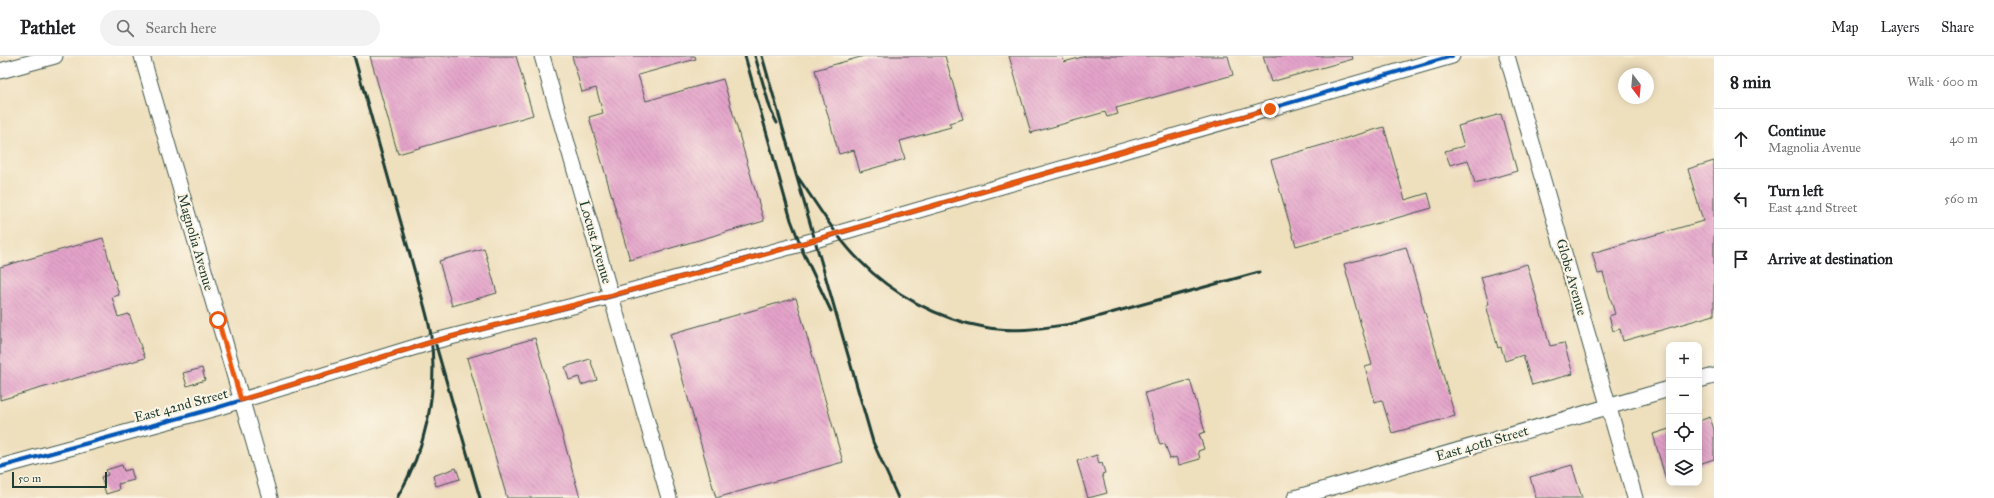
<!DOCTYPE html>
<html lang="en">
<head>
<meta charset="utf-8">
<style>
	body { margin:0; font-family:"IM FELL Great Primer",serif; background:#f2f2f2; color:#202124 }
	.controls { position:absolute; right:12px; bottom:12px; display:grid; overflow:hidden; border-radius:8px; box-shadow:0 2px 10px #0003 }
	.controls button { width:36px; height:36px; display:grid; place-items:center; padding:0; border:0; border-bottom:1px solid #e0e0e0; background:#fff; color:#202124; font:20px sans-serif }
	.compass { position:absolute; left:1618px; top:12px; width:36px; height:36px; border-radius:50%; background:#fff; box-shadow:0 2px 10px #0003; rotate:164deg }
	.scale { position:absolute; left:12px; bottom:10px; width:95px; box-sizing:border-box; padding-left:4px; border:2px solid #1f3d34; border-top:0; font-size:11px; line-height:14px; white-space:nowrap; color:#1f3d34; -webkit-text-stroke:3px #fcf5e5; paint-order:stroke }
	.stop { position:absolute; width:12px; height:12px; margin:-9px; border:3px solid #ea580c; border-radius:50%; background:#fff }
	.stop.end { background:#ea580c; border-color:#fff; box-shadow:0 1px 4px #0008 }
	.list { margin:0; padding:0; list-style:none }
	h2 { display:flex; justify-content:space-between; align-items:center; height:52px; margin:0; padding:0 16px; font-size:17px }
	h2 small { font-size:13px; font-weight:400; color:#757577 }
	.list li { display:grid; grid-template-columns:26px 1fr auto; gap:12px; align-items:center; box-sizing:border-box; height:60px; padding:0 16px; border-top:1px solid #e0e0e0 }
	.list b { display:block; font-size:15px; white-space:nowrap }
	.list p { margin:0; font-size:13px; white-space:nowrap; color:#757577 }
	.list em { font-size:13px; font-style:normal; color:#757577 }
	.icon { flex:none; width:22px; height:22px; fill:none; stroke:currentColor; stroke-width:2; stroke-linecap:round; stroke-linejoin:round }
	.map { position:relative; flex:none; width:1714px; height:442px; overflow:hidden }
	header { display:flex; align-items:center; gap:24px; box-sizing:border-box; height:56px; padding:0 20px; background:#fff; border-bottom:1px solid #e0e0e0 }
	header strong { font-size:19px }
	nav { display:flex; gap:22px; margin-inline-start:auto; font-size:14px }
	.search { width:280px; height:36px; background:#f2f2f2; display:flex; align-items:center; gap:10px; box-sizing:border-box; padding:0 14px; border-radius:22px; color:#757577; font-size:15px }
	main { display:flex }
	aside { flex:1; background:#fff }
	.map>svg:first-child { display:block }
	.building { fill:url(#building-back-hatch) }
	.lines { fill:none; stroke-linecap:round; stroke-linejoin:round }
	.street-casing { stroke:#3e5549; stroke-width:17 }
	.street { stroke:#fff; stroke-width:15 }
	.rail { stroke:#1f3d34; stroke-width:3 }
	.cycleway-casing { stroke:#fcf5e5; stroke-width:6 }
	.cycleway { stroke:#0057b8; stroke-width:4 }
	.route { stroke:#ea580c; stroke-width:5 }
	.labels { text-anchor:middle; stroke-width:4; stroke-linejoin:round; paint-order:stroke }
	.street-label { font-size:14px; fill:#1f3d34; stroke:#fcf5e5 }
</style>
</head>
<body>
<header>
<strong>Pathlet</strong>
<div class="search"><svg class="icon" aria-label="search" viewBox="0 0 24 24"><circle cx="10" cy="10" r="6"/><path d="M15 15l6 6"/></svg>Search here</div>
<nav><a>Map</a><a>Layers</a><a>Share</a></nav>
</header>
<main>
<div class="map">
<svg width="1714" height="442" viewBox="0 0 1714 442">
	<defs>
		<pattern id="building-back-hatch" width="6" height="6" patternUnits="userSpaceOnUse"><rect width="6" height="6" fill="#e4a3ca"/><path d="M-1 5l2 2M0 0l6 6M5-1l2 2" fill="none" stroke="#b886a5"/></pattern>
	</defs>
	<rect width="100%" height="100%" fill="#fcf5e5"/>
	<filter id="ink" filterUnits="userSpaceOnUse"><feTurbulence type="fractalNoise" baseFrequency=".025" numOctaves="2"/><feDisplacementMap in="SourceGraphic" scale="8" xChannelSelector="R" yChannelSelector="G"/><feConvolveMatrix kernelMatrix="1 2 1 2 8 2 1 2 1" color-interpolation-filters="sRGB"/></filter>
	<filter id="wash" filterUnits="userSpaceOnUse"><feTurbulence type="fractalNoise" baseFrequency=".012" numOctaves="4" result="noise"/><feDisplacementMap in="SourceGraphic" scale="16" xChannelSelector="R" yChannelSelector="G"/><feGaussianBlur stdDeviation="0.9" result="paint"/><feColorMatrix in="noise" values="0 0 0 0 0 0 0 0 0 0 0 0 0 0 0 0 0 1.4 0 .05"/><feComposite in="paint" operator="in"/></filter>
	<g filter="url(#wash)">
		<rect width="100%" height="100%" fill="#eedfbd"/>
		<g id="blocks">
			<!-- building -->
			<path class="building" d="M370 0H516L533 59 398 98Z
				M572 0H695L696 3 638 19 646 45 723 23 764 165 630 204 589 61 603 57 596 32 582 36Z
				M864 0H945L963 63 949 67 951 71 900 85 905 103 860 116 854 94 839 98 815 14Z
				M1009 0H1063L1064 6 1086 0H1228L1233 19 1116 52 1118 58 1107 61 1105 56 1031 77Z
				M1263 0H1352L1353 3 1271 26Z
				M1501 58 1517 115 1475 127 1468 104 1450 109 1445 95 1464 90 1458 70Z
				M1384 71 1405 144 1428 137 1432 152 1296 190 1271 104Z
				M1714 105V259L1623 285 1620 273 1613 275 1609 260 1615 258 1603 217 1598 218 1592 197 1703 165 1688 113Z
				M103 182 119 239 112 241 118 261 129 258 145 302 0 344V211Z
				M1406 191 1455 360 1392 377 1382 344 1375 346 1365 311 1372 309 1344 208Z
				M484 192 497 237 452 250 439 205Z
				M1527 208 1550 290 1564 287 1573 318 1532 329 1523 299 1505 305 1501 291 1498 292 1486 249 1489 248 1481 221Z
				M796 242 843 406 716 442 670 278Z
				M535 282 580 442H507L467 302Z
				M590 303 597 324 581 329 579 321 569 324 565 311Z
				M202 312 205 324 187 330 183 317Z
				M1190 324 1205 376 1199 378 1204 393 1198 395 1200 403 1179 409 1176 401 1170 403 1165 388 1160 389 1145 337Z
				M1710 361 1714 374V403L1699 408V365Z
				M1669 373V424H1666L1653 378Z
				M1097 399 1099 408 1102 407 1105 417 1102 418 1107 437 1088 442 1077 405Z
				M122 409 124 415 131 413 134 424 118 428 119 434 106 438 101 421 108 419 106 414Z
				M1572 409 1582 442H1536L1530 421Z
				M456 412 460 423 436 430 433 420Z"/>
		</g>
	</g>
	<g filter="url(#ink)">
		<use href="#blocks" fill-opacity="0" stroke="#3e5549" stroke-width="1"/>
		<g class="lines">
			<!-- street casing -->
			<g class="street-casing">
				<path id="street" d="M142 0 270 442
					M542 0 669 442
					M1507 0 1635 442
					M0 15 55 0
					M1699 324 1714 320
					M0 411 216 352 435 285 612 240 815 184 1452 0
					M1295 442 1669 333"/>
			</g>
			<!-- street -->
			<use href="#street" class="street"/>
			<!-- rail -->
			<path class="rail" d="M354 0 423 245C426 257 430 269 431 281 438 337 426 393 397 442
				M745 0 791 164 804 198 831 255
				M755 0 771 55 777 67
				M762 0 873 386 898 442
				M797 120C817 148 835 180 860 205 892 238 938 263 984 271 1012 277 1043 272 1071 268L1259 216
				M435 286 480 442"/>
			<!-- cycleway casing -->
			<g class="cycleway-casing">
				<path id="cycleway" d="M0 411 216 352 435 285 612 240 815 184 1452 0"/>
			</g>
			<!-- cycleway -->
			<use href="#cycleway" class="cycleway"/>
		</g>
	</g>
	<g class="lines" filter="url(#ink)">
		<!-- route -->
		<path class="route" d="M218 264 241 344 435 285 713 213 1270 53"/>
	</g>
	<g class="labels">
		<!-- street labels -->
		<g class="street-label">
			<text transform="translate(196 186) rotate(74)" y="5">Magnolia Avenue</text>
			<text transform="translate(596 186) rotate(74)" y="5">Locust Avenue</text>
			<text transform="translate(1572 221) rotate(74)" y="5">Globe Avenue</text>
			<text transform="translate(181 349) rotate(-15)" y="5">East 42nd Street</text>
			<text transform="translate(1482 387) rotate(-16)" y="5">East 40th Street</text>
		</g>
	</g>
</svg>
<div class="controls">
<button>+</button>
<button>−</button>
<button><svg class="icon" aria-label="locate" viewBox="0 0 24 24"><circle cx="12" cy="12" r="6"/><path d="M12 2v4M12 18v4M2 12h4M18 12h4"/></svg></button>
<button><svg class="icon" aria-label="layers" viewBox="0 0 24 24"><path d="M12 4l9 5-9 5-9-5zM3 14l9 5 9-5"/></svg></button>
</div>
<svg class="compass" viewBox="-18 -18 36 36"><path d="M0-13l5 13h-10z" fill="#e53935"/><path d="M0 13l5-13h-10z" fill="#757577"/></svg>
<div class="scale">50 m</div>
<div class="stop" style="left:218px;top:264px"></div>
<div class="stop end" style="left:1270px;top:53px"></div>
</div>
<aside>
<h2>8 min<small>Walk · 600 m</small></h2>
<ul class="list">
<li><svg class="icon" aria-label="ahead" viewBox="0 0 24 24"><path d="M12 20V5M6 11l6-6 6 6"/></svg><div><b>Continue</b><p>Magnolia Avenue</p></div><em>40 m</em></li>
<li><svg class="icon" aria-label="left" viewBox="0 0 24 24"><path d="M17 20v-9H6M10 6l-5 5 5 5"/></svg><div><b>Turn left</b><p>East 42nd Street</p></div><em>560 m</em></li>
<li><svg class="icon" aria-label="arrive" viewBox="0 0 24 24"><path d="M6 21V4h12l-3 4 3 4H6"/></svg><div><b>Arrive at destination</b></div></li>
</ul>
</aside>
</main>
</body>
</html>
